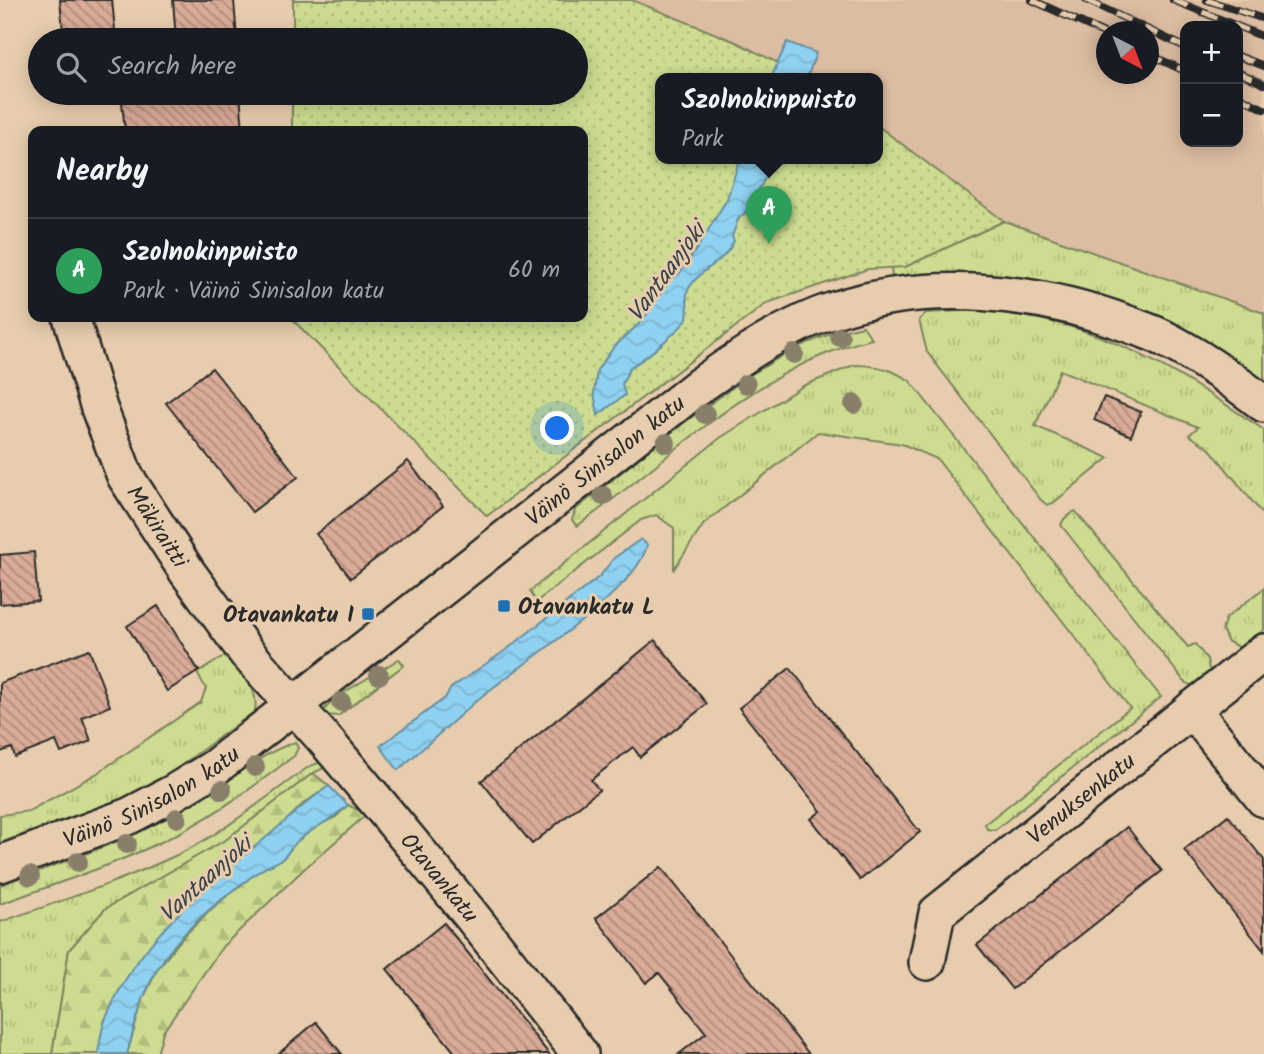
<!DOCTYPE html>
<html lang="en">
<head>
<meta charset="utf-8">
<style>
	body { margin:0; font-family:Kalam,sans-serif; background:#20242c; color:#f1f3f6 }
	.controls { position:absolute; right:21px; top:21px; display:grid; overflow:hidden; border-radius:14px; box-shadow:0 4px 18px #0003 }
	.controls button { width:63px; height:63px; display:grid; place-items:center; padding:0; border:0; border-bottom:2px solid #363941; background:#171b24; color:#f1f3f6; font:35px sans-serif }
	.compass { position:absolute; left:1096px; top:21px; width:63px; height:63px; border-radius:50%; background:#171b24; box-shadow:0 4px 18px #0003; rotate:138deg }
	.you { position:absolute; left:558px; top:429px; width:24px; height:24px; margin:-18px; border:5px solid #fff; border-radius:50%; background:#1a73e8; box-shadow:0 0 0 10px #1a73e833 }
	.badge { display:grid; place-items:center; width:46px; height:46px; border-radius:50%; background:#1a73e8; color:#fff; font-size:23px; font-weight:700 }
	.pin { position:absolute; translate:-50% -58px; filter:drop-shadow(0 2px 4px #0008) }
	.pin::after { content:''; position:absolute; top:37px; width:24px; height:21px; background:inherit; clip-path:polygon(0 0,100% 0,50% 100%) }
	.popup { position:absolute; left:655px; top:73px; width:228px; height:91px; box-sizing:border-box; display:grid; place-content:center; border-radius:14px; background:#171b24; filter:drop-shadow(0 2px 5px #0005); font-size:23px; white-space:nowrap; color:#9ea1a6 }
	.popup b { font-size:26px; color:#f1f3f6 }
	.popup::after { content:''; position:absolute; left:50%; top:100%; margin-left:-14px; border:14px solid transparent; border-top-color:#171b24 }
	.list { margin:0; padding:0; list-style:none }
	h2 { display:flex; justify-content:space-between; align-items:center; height:91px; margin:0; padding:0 28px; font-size:30px }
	h2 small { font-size:23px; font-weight:400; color:#9ea1a6 }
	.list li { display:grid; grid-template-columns:46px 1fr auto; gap:21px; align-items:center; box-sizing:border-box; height:105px; padding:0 28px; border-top:2px solid #363941 }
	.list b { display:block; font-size:26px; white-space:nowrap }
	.list p { margin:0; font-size:23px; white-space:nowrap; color:#9ea1a6 }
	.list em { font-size:23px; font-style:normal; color:#9ea1a6 }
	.icon { flex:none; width:38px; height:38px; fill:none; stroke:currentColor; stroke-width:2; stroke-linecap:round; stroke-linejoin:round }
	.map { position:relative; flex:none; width:1264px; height:1054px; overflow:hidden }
	.search { position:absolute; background:#171b24; box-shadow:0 4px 18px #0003; left:28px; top:28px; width:560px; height:77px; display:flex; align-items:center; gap:18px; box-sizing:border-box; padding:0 24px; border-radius:38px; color:#9ea1a6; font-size:26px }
	.panel { position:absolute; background:#171b24; box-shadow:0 4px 18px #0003; left:28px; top:126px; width:560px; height:196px; border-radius:14px }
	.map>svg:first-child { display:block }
	.built { fill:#dcbda2; fill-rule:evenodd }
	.grass { fill:url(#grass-tufts); stroke:#7c845e; stroke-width:2 }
	.forest { fill:url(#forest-firs); stroke:#7c845e; stroke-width:2 }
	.park { fill:url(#park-dots); stroke:#7c845e; stroke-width:2 }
	.water { fill:url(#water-waves); stroke:#678fa1; stroke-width:2 }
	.building { fill:url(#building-back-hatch); stroke:#2b2b2b; stroke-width:2 }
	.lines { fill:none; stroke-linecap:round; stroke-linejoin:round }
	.street-casing { stroke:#2b2b2b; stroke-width:40 }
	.street { stroke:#e7cdae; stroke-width:35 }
	.rail-casing { stroke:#2b2b2b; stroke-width:8 }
	.rail { stroke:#e7cdae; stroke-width:5; stroke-dasharray:16; stroke-linecap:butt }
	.tree { fill:#887e6b }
	.poi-dot { fill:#1f6fb2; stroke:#e7cdae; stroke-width:2.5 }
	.labels { text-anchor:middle; stroke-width:6; stroke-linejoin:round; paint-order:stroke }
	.street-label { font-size:23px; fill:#2b2b2b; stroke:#e7cdae }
	.poi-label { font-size:23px; font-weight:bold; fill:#2b2b2b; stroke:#e7cdae; text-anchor:start }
	.water-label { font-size:24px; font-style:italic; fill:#3a4449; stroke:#e7cdae }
</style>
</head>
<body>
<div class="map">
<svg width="1264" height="1054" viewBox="0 0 1264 1054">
	<defs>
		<pattern id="grass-tufts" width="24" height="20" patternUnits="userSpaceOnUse" patternTransform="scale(1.75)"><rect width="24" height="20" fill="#cddc90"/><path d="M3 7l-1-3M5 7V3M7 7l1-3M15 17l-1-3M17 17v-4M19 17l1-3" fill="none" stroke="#b0bd7c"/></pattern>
		<pattern id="forest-firs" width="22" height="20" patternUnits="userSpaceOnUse" patternTransform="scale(1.75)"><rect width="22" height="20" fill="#cddc90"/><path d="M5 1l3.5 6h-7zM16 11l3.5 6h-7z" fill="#b0bd7c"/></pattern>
		<pattern id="park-dots" width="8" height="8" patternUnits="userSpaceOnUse" patternTransform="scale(1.75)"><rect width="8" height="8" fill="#cddc90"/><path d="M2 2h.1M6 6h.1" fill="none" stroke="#b0bd7c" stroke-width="1.8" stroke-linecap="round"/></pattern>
		<pattern id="water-waves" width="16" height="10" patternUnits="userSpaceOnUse" patternTransform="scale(1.75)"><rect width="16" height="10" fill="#8fd1f0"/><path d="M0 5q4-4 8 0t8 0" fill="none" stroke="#7cb4ce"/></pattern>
		<pattern id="building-back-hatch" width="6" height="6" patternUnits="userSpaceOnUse" patternTransform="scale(1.75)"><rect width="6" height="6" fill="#daab98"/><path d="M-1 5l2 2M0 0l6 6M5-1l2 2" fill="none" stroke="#b18b7c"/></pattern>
	</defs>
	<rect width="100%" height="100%" fill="#e7cdae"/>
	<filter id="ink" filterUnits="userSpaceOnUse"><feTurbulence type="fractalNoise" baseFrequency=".0143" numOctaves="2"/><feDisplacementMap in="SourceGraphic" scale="14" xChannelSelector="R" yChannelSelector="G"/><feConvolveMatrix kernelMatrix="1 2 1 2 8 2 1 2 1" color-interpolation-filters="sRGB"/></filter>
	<g filter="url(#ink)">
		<!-- built -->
		<path class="built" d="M632 0H1264V313L1004 221 878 126V78H808L736 42ZM1185 26H1238V142H1185ZM1106 32H1148V74H1106Z"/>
		<!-- grass -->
		<path class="grass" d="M1004 221 1264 313V385L1025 281 962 274 892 278 891 267H905Z
			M979 310C1016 314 1054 320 1090 333 1152 355 1209 393 1264 430V516L1210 449 1189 435 1198 427 1060 370 1035 426 1109 458 1053 503 1047 505 1041 500 927 352 919 320 926 313Z
			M863 326 872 339C757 366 670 460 577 526L572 520 575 510 669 434 747 377 797 347 833 333Z
			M854 365C875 365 892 369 910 381L1161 697 995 830 987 829 985 824 1130 708 937 459 902 444 818 432 704 524 674 569V528L656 515 641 520 536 602 530 591 720 438 803 386Z
			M1075 511 1188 647 1195 644 1207 659 1210 674 1198 684 1190 685 1184 681 1061 525 1064 519Z
			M1264 588V630L1240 648 1227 641 1222 629 1226 618Z
			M228 654C242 672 259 687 255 711L168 775 129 796 0 843V815L29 811 96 774 201 702 206 688 197 673Z
			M399 659 404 665 338 716 327 715 324 710 335 698Z
			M295 742 298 748 294 756C257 784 220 812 179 833 122 863 60 882 0 904V885C57 864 117 845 170 816 212 794 252 757 295 742Z
			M324 761 330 765 313 773 227 839 105 909 69 950 52 1054H0V922C61 901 123 881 181 853 228 830 268 795 310 766Z"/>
		<!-- forest -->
		<path class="forest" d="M313 773 329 786 303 804 286 821 105 1019 98 1054H52L69 950 105 909 227 839Z
			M348 805 367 814 304 869 223 946 163 1032 157 1054H127L143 999 158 968 183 937 217 904 261 869 282 859 296 842 320 824 336 817Z"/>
		<!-- park -->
		<path class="park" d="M293 0H632L736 42 808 78H660V158H878V126L1004 221 905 267 868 269 767 303 487 516 290 317H583V131H292V93H576V40H293Z"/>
		<!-- water -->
		<path class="water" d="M787 42 816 53 807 78H771Z
			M740 158H777L745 213 738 219 732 237 734 241C724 262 711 263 696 279 679 297 691 300 687 318 684 327 640 363 630 367L622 384 625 395 598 415 594 393 597 370 614 347 642 321 670 280 679 274 696 250 727 199Z
			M641 539 647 545C637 593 515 667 475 702 449 725 424 748 398 770L380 746 445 698 451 688 506 650 600 576 614 558Z
			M329 786 348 805C334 819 316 826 300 839 293 844 289 853 282 859 275 864 266 866 258 872 222 898 181 929 158 968 142 994 135 1025 127 1054H98C100 1042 101 1029 106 1018 137 942 201 890 263 840 285 822 305 802 329 786Z"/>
		<!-- building -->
		<path class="building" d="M60 0H112L116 40H64Z
			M173 0H234L237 40H176Z
			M121 93H240L243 131H125Z
			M212 368 298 477 252 512 166 403Z
			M1104 397 1141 412 1131 436 1094 420Z
			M408 461 443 506 351 578 316 534Z
			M34 552 38 601 0 604V555Z
			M158 606 199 671 167 691 127 626Z
			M655 640 707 704 640 757 633 747 591 780 599 790 532 844 481 781Z
			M89 649 110 706 82 717 91 741 61 753 56 741 15 757 12 748 0 752V683Z
			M790 668 920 832 860 880 811 819 821 811 739 708Z
			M1228 815 1264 860V951L1184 850Z
			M1127 827 1162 871 1012 989 977 945Z
			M661 867 809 1054H679L706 1033 659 973 646 983 596 918Z
			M444 923 549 1054H456L387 969Z
			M316 1022 342 1054H278Z"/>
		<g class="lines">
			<!-- street casing -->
			<g class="street-casing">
				<g id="street">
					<path id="s1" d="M71 317 99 408 125 476 188 573 246 652 325 740 379 804 470 914 580 1054"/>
					<path d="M1192 709 1264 799"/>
					<path id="s2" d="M0 864 129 816 173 793 214 768 699 386C742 356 786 325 837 309 931 279 1037 290 1128 324 1141 329 1155 333 1167 340 1202 358 1233 380 1264 404"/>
					<path id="s3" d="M927 962 937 913 1264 652"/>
				</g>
			</g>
			<!-- street -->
			<use href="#street" class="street"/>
			<!-- rail casing -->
			<g class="rail-casing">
				<path id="rail" d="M1032 0 1106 34
					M1086 0 1185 47
					M1173 0 1264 37
					M1207 0 1264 19
					M1148 54 1185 71
					M1238 56 1264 66
					M1238 72 1264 84
					M1238 96 1264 109"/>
			</g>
			<!-- rail -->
			<use href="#rail" class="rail"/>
		</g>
		<!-- trees -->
		<g class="tree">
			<circle cx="840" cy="337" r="10"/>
			<circle cx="794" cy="354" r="10"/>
			<circle cx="746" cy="384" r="10"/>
			<circle cx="854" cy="404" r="10"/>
			<circle cx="705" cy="414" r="10"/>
			<circle cx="666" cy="443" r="10"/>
			<circle cx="603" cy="496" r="10"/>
			<circle cx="379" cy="675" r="10"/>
			<circle cx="341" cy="702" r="10"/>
			<circle cx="255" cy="767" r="10"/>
			<circle cx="222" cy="790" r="10"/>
			<circle cx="177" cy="818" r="10"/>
			<circle cx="127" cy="844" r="10"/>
			<circle cx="78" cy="862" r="10"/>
			<circle cx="30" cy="876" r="10"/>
		</g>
	</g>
	<!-- markers -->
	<g class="poi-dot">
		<rect x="497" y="599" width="14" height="14" rx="3.5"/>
		<rect x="361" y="607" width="14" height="14" rx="3.5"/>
	</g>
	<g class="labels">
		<!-- street labels -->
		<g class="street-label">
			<text dy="8" stroke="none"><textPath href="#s2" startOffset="733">Väinö Sinisalon katu</textPath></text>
			<text dy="8" stroke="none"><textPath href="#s1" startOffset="228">Mäkiraitti</textPath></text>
			<text dy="8" stroke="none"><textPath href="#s2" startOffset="166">Väinö Sinisalon katu</textPath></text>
			<text dy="8" stroke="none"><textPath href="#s3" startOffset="234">Venuksenkatu</textPath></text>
			<text dy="8" stroke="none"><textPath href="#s1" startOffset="679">Otavankatu</textPath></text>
		</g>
		<!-- poi labels -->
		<g class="poi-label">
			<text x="518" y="614">Otavankatu L</text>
			<text x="354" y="622" text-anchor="end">Otavankatu I</text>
		</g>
		<!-- water labels -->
		<g class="water-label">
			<text transform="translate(666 272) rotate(-54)" y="8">Vantaanjoki</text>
			<text transform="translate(205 879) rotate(-42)" y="8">Vantaanjoki</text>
		</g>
	</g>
</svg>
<div class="controls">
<button>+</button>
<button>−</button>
</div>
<svg class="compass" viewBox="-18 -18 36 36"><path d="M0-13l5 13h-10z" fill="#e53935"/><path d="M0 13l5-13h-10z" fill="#9ea1a6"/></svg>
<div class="you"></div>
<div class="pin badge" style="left:769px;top:244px;background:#2e9e5b">A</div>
<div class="popup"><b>Szolnokinpuisto</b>Park</div>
<div class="search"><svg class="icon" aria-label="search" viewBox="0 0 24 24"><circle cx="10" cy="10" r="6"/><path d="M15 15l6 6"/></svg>Search here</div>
<section class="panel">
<h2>Nearby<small></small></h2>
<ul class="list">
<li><span class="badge" style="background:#2e9e5b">A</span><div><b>Szolnokinpuisto</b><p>Park · Väinö Sinisalon katu</p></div><em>60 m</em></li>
</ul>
</section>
</div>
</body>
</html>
